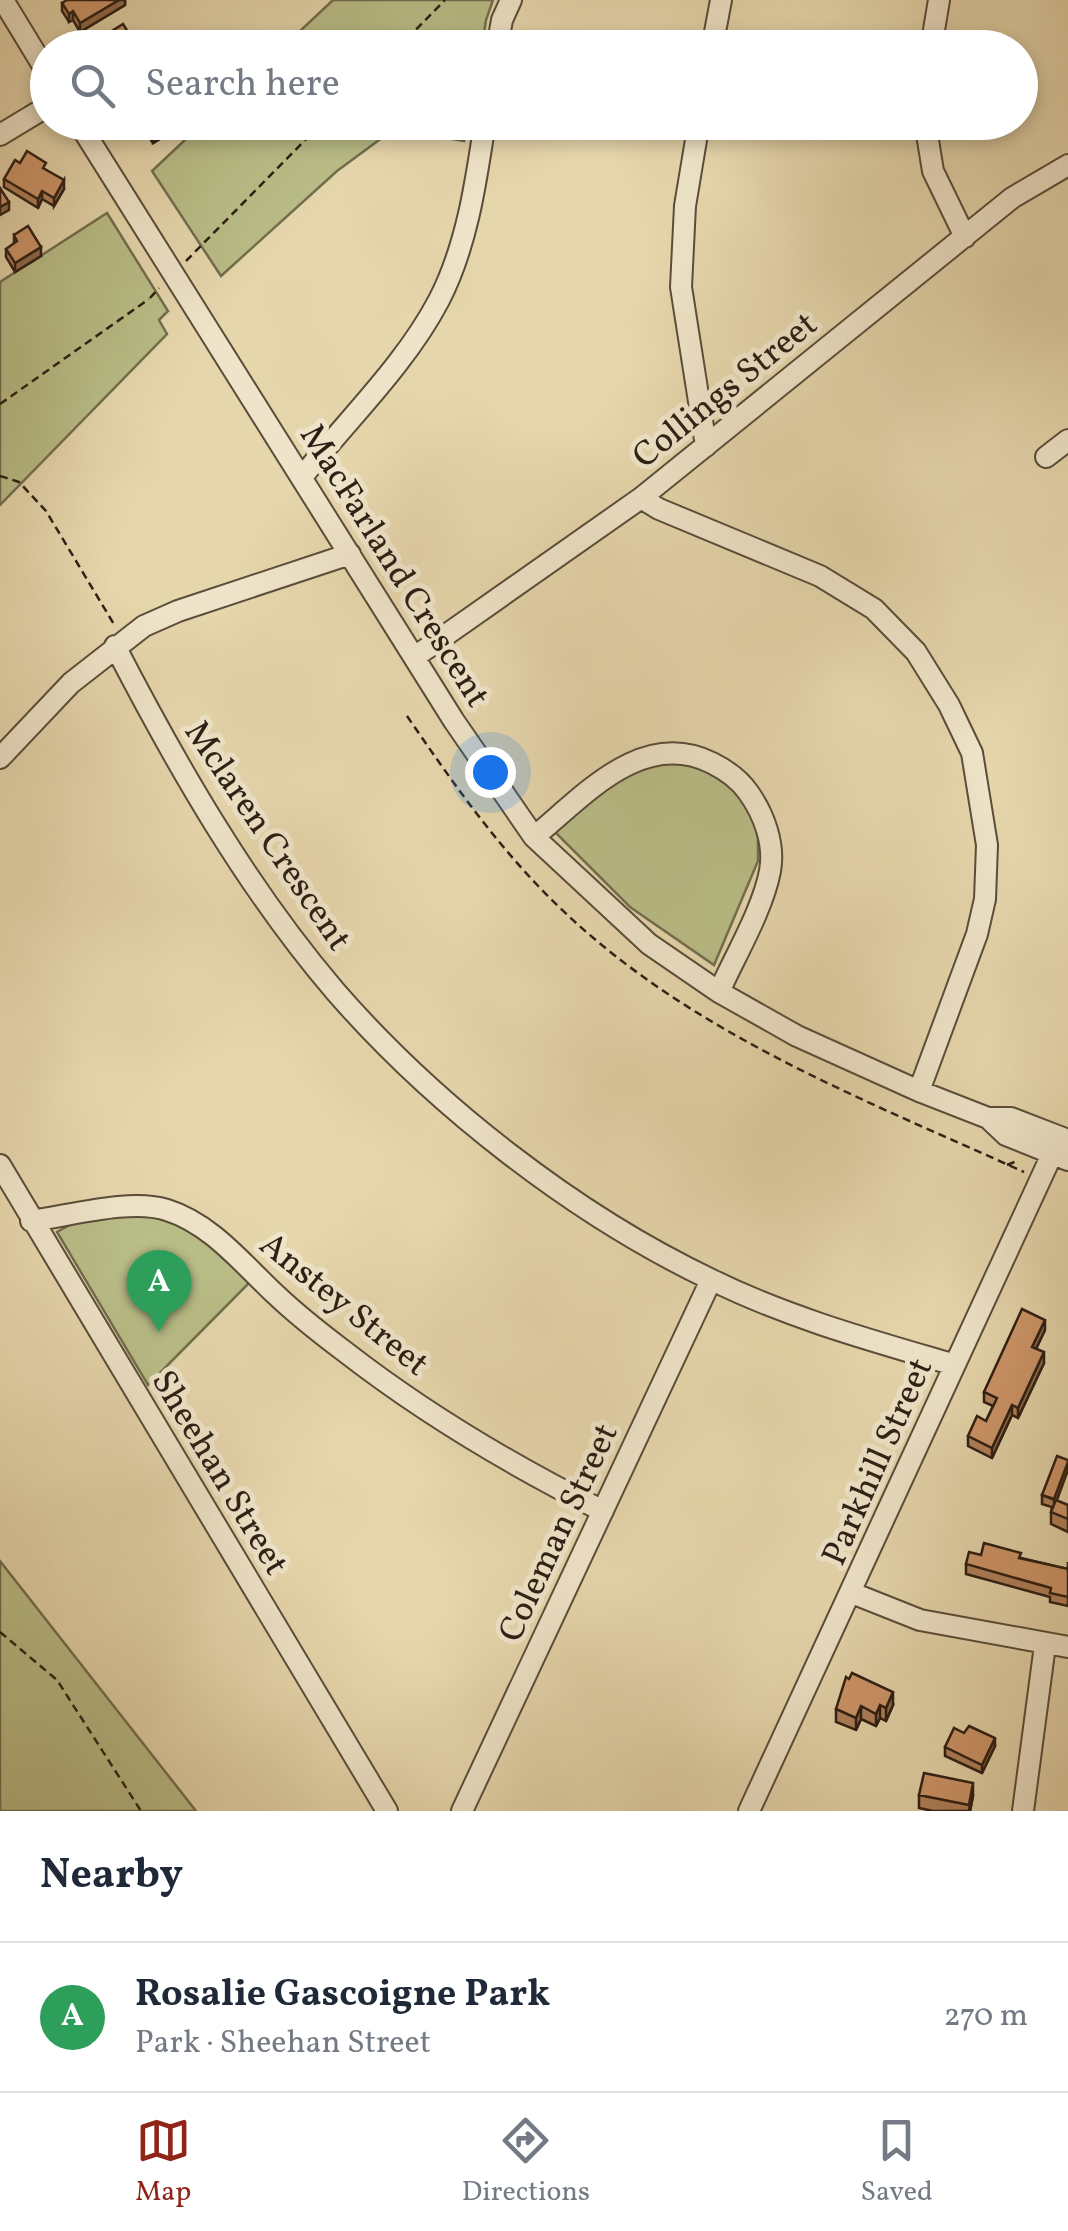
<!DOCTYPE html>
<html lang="en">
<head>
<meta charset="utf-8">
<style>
	body { margin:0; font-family:Vollkorn,serif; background:#f2f2f3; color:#1f2937 }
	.you { position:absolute; left:490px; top:772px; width:35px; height:35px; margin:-25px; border:8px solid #fff; border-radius:50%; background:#1a73e8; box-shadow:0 0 0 15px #1a73e833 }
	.badge { display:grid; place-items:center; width:65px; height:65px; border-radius:50%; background:#8f2418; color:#fff; font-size:32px; font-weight:700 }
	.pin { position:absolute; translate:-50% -82px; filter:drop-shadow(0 2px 5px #0008) }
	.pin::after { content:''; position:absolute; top:52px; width:35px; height:30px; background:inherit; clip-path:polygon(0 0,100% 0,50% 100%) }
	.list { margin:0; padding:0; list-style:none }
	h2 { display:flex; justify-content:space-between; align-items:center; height:130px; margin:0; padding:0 40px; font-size:42px }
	h2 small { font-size:32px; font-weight:400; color:#747a83 }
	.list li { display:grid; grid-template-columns:65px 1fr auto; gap:30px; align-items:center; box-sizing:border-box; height:150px; padding:0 40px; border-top:2px solid #e0e1e3 }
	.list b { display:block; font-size:38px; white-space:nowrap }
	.list p { margin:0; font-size:32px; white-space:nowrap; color:#747a83 }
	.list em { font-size:32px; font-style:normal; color:#747a83 }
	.icon { flex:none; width:55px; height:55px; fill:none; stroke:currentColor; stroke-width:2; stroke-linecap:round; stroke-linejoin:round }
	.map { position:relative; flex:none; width:1068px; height:1811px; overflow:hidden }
	.search { position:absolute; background:#fff; box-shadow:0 5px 15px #0003; left:30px; right:30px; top:30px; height:110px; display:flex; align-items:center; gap:25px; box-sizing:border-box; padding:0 35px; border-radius:55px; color:#747a83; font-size:38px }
	.sheet { height:280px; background:#fff }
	nav { display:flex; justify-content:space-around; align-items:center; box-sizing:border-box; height:140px; border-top:2px solid #e0e1e3; background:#fff; font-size:28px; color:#747a83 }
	nav a { display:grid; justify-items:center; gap:5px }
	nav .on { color:#8f2418 }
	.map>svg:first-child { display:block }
	.green { fill:#b9bd87; stroke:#726e4e; stroke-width:2.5 }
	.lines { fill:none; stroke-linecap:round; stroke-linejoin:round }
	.minor-casing { stroke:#5a4d3a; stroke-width:24 }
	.path { stroke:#2c1f14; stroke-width:2.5; stroke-dasharray:8 5; stroke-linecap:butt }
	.minor { stroke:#efe4c9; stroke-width:20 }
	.wall { fill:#b1815b; stroke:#2c1f14; stroke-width:2.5 }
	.shaded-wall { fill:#90694a; stroke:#2c1f14; stroke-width:2.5 }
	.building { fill:#ce966a; stroke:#2c1f14; stroke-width:2.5 }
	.labels { text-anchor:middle; stroke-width:10; stroke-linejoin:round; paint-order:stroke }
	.street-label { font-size:35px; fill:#2c1f14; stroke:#efe4c9 }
</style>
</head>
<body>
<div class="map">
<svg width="1068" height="1811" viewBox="0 0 1068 1811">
	<rect width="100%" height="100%" fill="#e6d6ac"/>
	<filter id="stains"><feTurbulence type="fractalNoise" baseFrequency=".002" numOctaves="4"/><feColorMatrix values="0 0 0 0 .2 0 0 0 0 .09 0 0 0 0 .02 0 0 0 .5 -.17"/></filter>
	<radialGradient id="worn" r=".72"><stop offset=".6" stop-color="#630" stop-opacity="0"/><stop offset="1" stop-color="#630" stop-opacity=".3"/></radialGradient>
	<!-- green -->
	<path class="green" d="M333 0H493L486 20 482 47H283Z
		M204 122H467L468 123 464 141 394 129 337 171 221 276 152 171Z
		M107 213 168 311 159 320 167 334 0 505V282Z
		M648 763H697L737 789 752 812 758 837V861L714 965 630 907 555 832 623 775Z
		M160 1213 190 1222 253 1279 148 1385 57 1232 77 1221Z
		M0 1561 196 1811H0Z"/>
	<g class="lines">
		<!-- minor casing -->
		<g class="minor-casing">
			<path id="minor" d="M3 0 48 74
				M497 48 502 20 511 0
				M712 48 721 0
				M931 48 939 0
				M78 122 454 721 534 837 649 944 719 992 797 1036 919 1091 988 1118H1011L1068 1140
				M699 122 685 206 681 287 706 446
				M925 122 933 171 965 237
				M0 135 48 106
				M1046 457 1068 440
				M303 476C348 419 405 365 439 300 467 246 476 182 485 122
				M641 498 659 509 820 576 874 609 916 652 949 705 972 753 987 845 985 899 977 934 919 1091
				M115 646C177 766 247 888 335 991 434 1105 575 1215 712 1280 789 1318 873 1341 955 1365
				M416 656 641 498 1012 198 1068 165
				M0 758 71 683 144 626 178 611 350 554
				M534 837C584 796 642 728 712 763 726 770 739 779 748 792 764 814 775 844 770 871 763 909 735 956 719 992
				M988 1118 1006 1135 1068 1160
				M0 1165 387 1811
				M31 1221C69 1216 131 1198 167 1210 211 1224 241 1262 274 1293 296 1314 320 1333 344 1351 425 1414 511 1465 603 1511
				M852 1593 920 1620 1068 1647
				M462 1811 711 1280
				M749 1811 1060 1137
				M1023 1811 1045 1645"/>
		</g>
		<!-- path -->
		<path class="path" d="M398 48 445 0
			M186 261 323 122
			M150 298 159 288
			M0 404 149 299
			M0 476 19 482 46 511 115 626
			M407 716C453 783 499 849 558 906 689 1033 861 1098 1024 1172
			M1007 1165 1017 1161
			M0 1632 57 1680 141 1811"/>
		<!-- minor -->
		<use href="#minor" class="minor"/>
	</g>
	<!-- wall -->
	<path class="wall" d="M125 0V5L80 32 73 20 69 22 62 11V3Z
		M139 122H171V132L153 143Z
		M20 163 46 170 64 189 54 206 42 199 38 208 4 187V179Z
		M14 235 41 256 15 272 6 257V249L14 244Z
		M1045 1330 1036 1349 1044 1363 1018 1418 1012 1415 992 1458 968 1446V1436L986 1421 993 1406 984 1402V1392Z
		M1042 1495 1068 1505V1532L1051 1524V1512L1052 1507 1042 1504Z
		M981 1555 1021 1558 1068 1569V1562V1606L1050 1602V1597L966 1574V1564Z
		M893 1705 886 1721 880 1718 876 1726 861 1719 856 1730 836 1722V1709Z
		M964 1733 995 1746 982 1773 945 1756V1747Z
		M919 1795 973 1796 970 1811H933L919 1808Z"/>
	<!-- shaded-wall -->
	<path class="shaded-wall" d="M119 0H125V5L80 32V23Z
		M73 11V20L69 22V14Z
		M171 123V132L153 143V134Z
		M64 180V189L54 206V198Z
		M42 191V199L38 208V199Z
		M9 202V210L0 215V207Z
		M41 247V256L15 272V263Z
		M1045 1320V1330L1032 1357V1347Z
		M1044 1352V1363L1018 1418V1408Z
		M1012 1405V1415L992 1458V1448Z
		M1068 1462V1470L1054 1508V1499Z
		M893 1692V1705L886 1721V1708Z
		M880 1705V1718L876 1726V1714Z
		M861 1706V1719L856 1730V1718Z
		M995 1738V1746L982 1773V1765Z
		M973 1783V1796L970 1811H969Z"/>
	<!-- building -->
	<path class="building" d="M67 0H119L80 23 73 11 69 14 62 3Z
		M123 24 138 48H90L88 46Z
		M145 122H171V123L153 134Z
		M27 151 46 163 43 168 64 180 54 198 42 191 38 199 4 179 15 160 20 163Z
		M0 188 9 202 0 207Z
		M28 226 41 247 15 263 6 249 17 241 14 235Z
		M1022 1309 1045 1320 1032 1347 1044 1352 1018 1408 1012 1405 992 1448 968 1436 977 1416 986 1421 997 1398 984 1392Z
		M1057 1456 1068 1460V1462L1054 1499 1042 1495Z
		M1056 1500 1068 1505V1519L1051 1512Z
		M984 1543 1021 1553 1019 1558 1068 1569V1562V1597L1050 1593 1051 1588 966 1564 969 1552 981 1555Z
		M852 1673 893 1692 886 1708 880 1705 876 1714 861 1706 856 1718 836 1709 846 1677 849 1679Z
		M969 1726 995 1738 982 1765 945 1747 954 1728 964 1733Z
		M924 1773 973 1783 969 1805 919 1795Z"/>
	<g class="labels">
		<!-- street labels -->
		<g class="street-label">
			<text transform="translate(724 389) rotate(-39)" y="12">Collings Street</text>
			<text transform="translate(396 565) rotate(58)" y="12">MacFarland Crescent</text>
			<text transform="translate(269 835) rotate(56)" y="12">Mclaren Crescent</text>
			<text transform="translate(345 1303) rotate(39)" y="12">Anstey Street</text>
			<text transform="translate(876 1461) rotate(-66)" y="12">Parkhill Street</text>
			<text transform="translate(221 1472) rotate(59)" y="12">Sheehan Street</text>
			<text transform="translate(557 1532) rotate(-65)" y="12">Coleman Street</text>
		</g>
	</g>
	<rect width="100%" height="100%" filter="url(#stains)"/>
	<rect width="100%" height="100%" fill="url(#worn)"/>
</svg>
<div class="you"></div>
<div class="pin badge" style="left:159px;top:1332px;background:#2e9e5b">A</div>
<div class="search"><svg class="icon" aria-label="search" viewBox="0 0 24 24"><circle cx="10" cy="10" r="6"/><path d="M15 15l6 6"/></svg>Search here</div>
</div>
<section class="sheet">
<h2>Nearby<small></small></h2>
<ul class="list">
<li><span class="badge" style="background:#2e9e5b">A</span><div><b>Rosalie Gascoigne Park</b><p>Park · Sheehan Street</p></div><em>270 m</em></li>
</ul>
</section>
<nav>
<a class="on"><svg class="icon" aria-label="map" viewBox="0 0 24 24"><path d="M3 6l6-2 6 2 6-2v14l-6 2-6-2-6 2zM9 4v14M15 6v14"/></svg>Map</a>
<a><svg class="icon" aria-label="directions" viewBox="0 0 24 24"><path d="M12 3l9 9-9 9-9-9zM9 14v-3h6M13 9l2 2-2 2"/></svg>Directions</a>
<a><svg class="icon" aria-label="saved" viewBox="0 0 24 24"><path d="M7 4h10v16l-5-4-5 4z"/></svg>Saved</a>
</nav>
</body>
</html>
